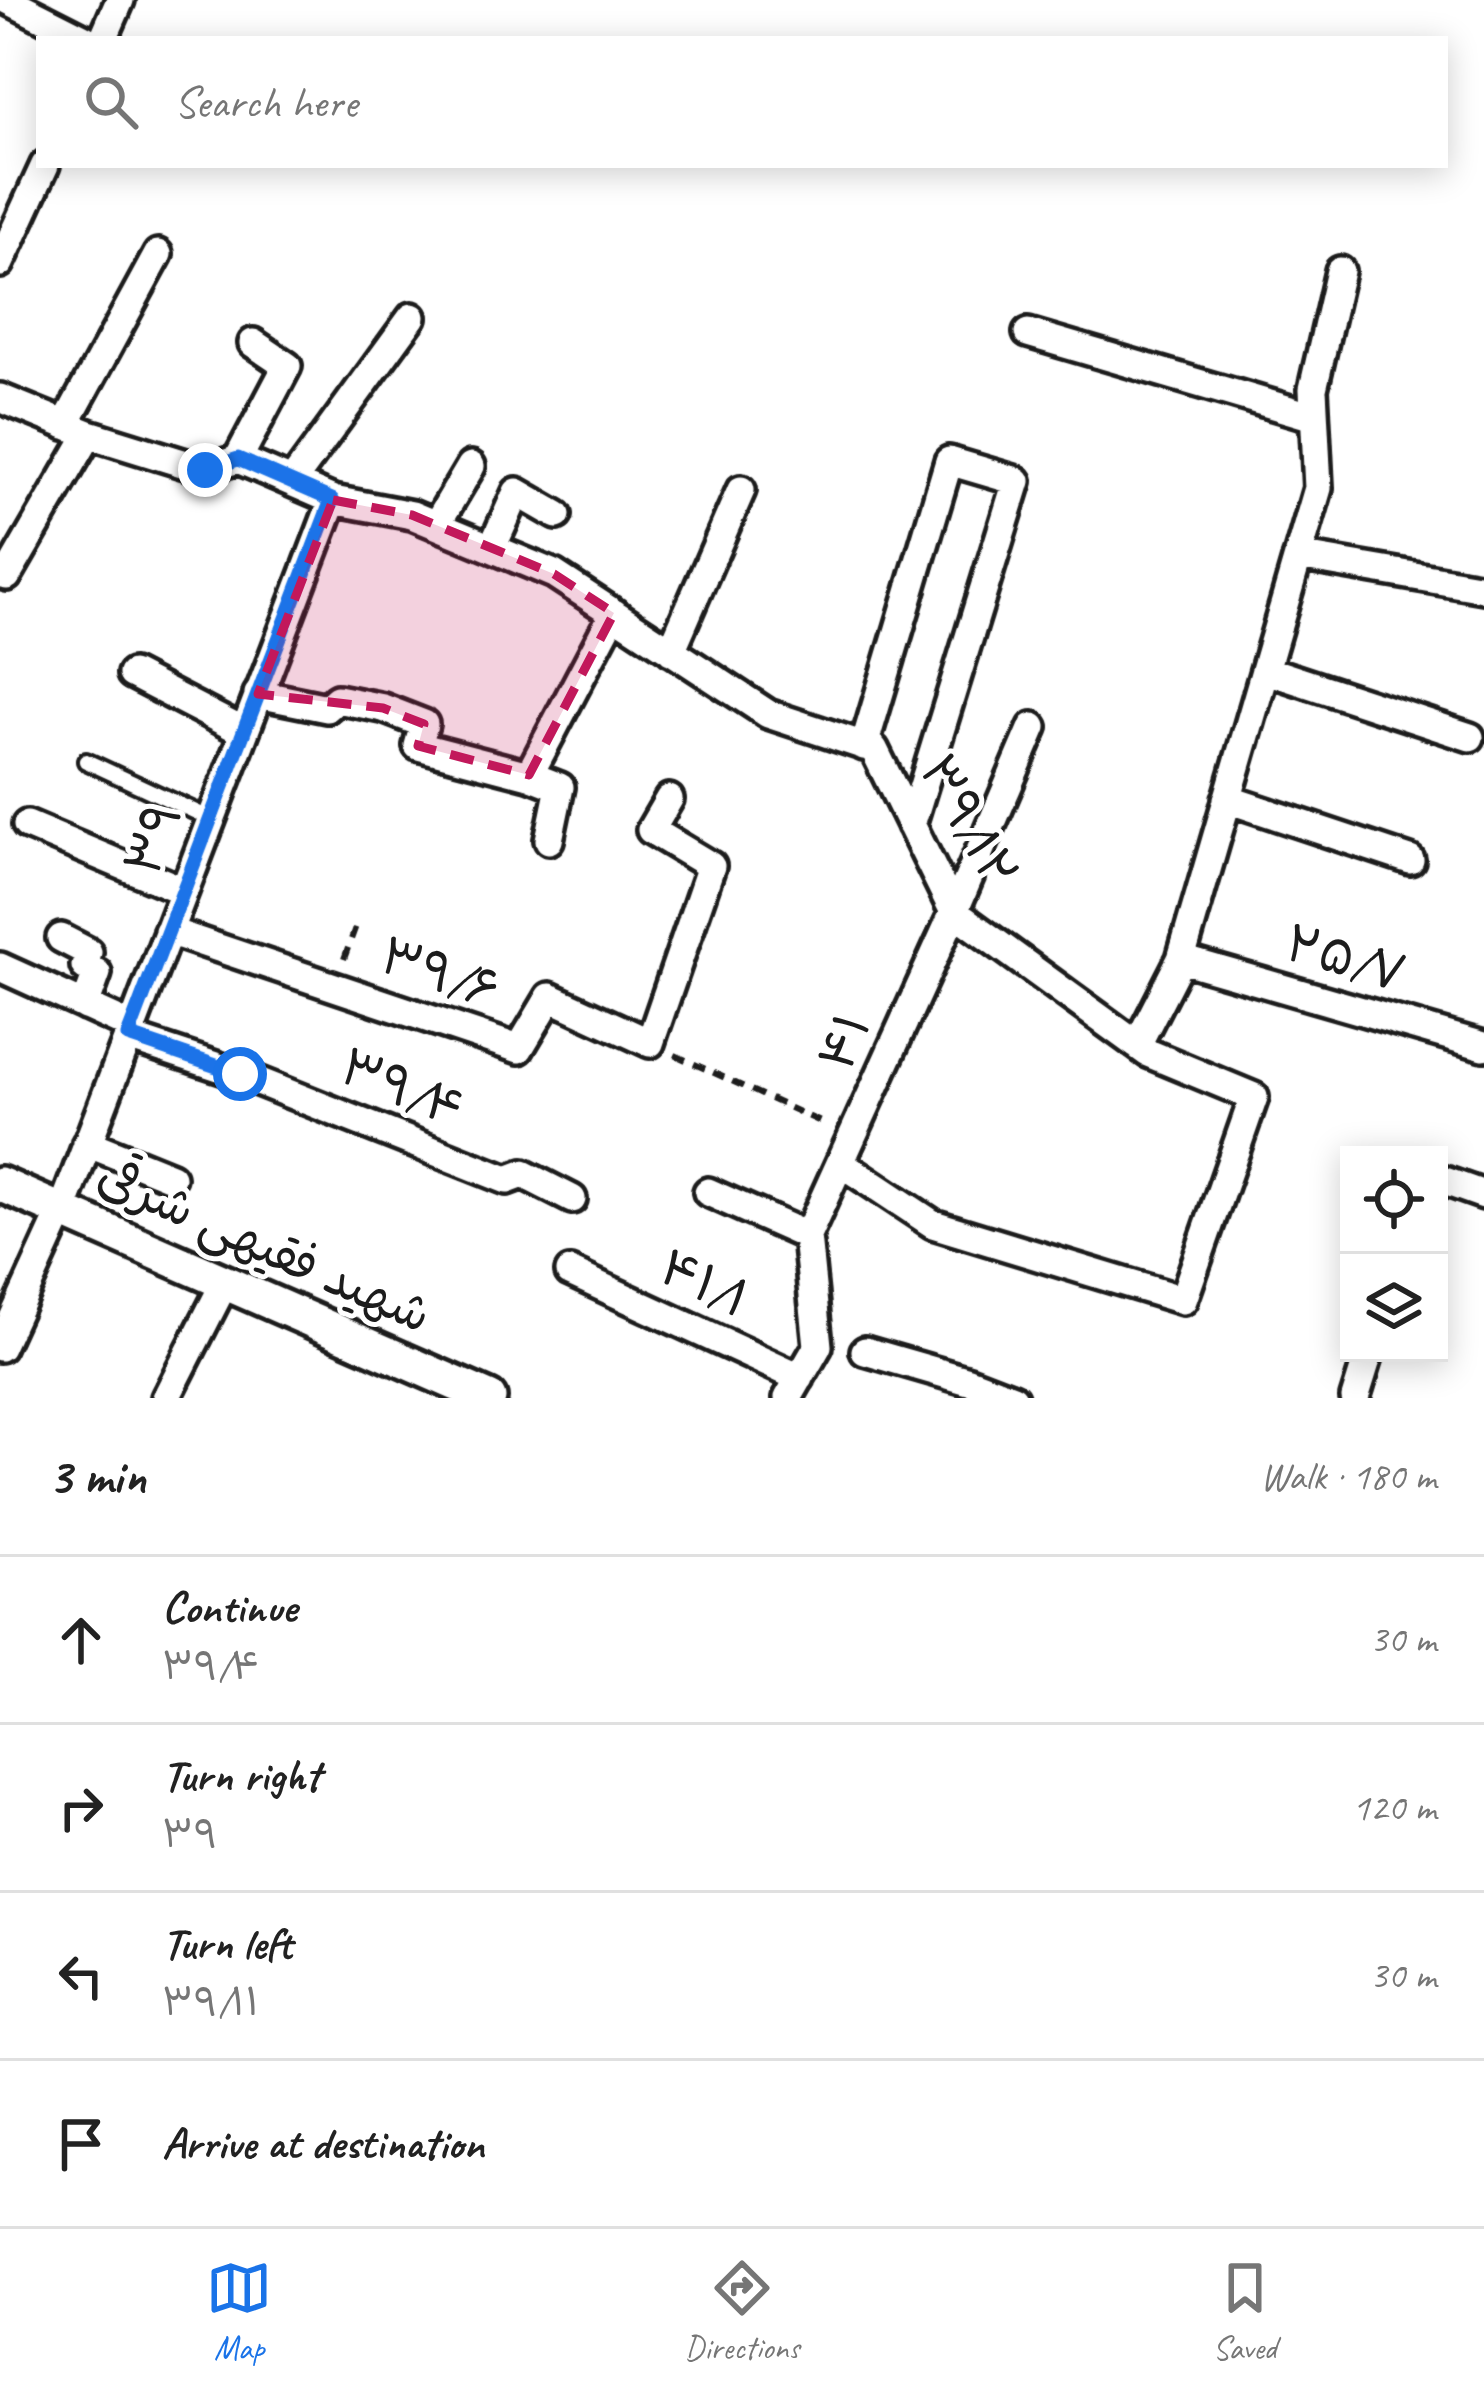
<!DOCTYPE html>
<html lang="en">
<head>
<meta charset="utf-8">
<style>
	body { margin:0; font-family:Caveat,"Playpen Sans Arabic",sans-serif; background:#f6f6f6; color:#222 }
	.controls { position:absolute; right:36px; bottom:36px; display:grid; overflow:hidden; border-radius:0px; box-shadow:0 6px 30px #0003 }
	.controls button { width:108px; height:108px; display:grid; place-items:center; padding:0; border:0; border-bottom:3px solid #e0e0e0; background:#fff; color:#222; font:60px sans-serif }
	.stop { position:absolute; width:36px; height:36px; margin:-27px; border:9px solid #1a73e8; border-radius:50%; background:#fff }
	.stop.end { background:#1a73e8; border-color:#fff; box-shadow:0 3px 12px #0008 }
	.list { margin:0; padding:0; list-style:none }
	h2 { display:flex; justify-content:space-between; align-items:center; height:156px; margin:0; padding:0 48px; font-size:51px }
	h2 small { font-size:39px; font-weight:400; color:#767676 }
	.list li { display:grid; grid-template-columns:78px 1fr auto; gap:36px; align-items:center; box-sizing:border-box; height:168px; padding:0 48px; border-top:3px solid #e0e0e0 }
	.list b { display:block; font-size:45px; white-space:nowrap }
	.list p { margin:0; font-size:39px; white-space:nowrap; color:#767676 }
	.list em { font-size:39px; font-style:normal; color:#767676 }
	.icon { flex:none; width:66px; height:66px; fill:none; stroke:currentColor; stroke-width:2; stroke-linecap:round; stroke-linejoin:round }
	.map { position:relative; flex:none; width:1484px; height:1398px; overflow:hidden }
	.search { position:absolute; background:#fff; box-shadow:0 6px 30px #0003; left:36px; right:36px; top:36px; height:132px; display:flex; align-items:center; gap:30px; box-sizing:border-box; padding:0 42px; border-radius:0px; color:#767676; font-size:45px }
	.sheet { height:828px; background:#fff }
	nav { display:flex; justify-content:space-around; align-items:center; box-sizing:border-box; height:168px; border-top:3px solid #e0e0e0; background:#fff; font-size:33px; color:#767676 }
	nav a { display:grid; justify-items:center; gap:6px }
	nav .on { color:#1a73e8 }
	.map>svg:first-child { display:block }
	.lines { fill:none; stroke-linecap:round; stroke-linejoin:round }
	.service-casing { stroke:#1c1c1c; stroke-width:22 }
	.minor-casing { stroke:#1c1c1c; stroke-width:36 }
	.tertiary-casing { stroke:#1c1c1c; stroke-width:42 }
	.path { stroke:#1c1c1c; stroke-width:6; stroke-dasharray:12 9; stroke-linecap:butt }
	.service { stroke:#fff; stroke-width:14 }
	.minor { stroke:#fff; stroke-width:27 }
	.tertiary { stroke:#fff; stroke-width:33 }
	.route { stroke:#1a73e8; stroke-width:15 }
	.marked { fill:#c2185b; fill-opacity:0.2; stroke:#c2185b; stroke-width:9; stroke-dasharray:24 15; stroke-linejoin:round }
	.labels { text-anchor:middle; stroke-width:10; stroke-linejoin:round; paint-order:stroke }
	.street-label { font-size:51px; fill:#1c1c1c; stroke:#fff }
</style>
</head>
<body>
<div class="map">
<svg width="1484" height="1398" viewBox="0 0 1484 1398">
	<rect width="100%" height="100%" fill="#fff"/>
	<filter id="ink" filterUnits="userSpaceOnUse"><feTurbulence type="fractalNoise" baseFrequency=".00833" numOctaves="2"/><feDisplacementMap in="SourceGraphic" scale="24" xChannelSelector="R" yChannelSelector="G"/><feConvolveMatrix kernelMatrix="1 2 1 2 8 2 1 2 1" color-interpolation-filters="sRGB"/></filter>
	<g filter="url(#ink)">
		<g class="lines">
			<!-- service casing -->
			<g class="service-casing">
				<path id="service" d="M86 761 211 819"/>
			</g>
			<!-- minor casing -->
			<g class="minor-casing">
				<path id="minor" d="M8 0 85 39
					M103 39 120 0
					M0 263 45 165
					M1028 333 1314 417
					M0 398 89 434 205 470 238 459 333 500 412 515 554 574 768 714 874 749 954 912 1148 1053 1254 1097 1183 1300 933 1224 841 1163
					M65 425 158 254
					M238 459 287 366 253 343
					M292 482 412 317
					M436 525 471 466
					M492 548 517 492 557 515
					M1298 556 1484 588
					M0 573 7 576 89 434
					M671 651 741 490
					M1266 670 1470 737
					M132 674 244 732
					M258 694 327 708 337 699 383 708 424 724 418 746 529 775 560 787 549 840
					M864 746 949 461 1017 481 911 825
					M529 775 614 613
					M1227 799 1410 860
					M27 825 184 891
					M168 931 519 1049 550 997 650 1043 711 866 651 830 669 799
					M61 938 88 952 85 966 97 973 85 1006
					M1181 959 1484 1046
					M0 967 132 1027
					M128 1037 240 1074 507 1180 523 1174 572 1199
					M1137 1045 1181 959 1318 488 1313 389 1340 271
					M87 1143 171 1177
					M1439 1179 1484 1195
					M708 1192 807 1236
					M570 1272 800 1378
					M0 1347 62 1211 333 500
					M865 1351 969 1381 1013 1398
					M166 1398 225 1282
					M788 1398 818 1346 807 1236 954 912 1033 727
					M1355 1398 1369 1353"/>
			</g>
			<!-- tertiary casing -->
			<g class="tertiary-casing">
				<path id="tertiary" d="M0 1184 489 1398"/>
			</g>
			<!-- path -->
			<path class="path" d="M344 959 357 923
				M675 1055 827 1125"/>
			<!-- service -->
			<use href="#service" class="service"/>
			<!-- minor -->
			<use href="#minor" class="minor"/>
			<!-- tertiary -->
			<use href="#tertiary" class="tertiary"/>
		</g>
	</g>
	<g class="lines" filter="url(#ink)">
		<!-- route -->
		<path class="route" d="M205 470 238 459 332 500 128 1036 240 1074"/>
	</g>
	<!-- marked area -->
	<path class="marked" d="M333 500 412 515 554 574 614 613 529 775 418 746 424 724 383 708 258 694Z"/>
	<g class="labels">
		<!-- street labels -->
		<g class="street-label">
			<text transform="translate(970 821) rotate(60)" y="18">۳۹/۱۲</text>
			<text transform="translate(152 838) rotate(-69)" y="18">۳۹</text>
			<text transform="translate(1346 957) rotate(16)" y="18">۲۵/۷</text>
			<text transform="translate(440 972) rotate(19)" y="18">۳۹/۶</text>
			<text transform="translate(843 1041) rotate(-66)" y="18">۴۱</text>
			<text transform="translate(403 1087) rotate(22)" y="18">۳۹/۴</text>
			<text transform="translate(265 1244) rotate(24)" y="18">شهید فقیهی شرقی</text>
			<text transform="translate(705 1282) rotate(25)" y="18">۴۱/۱</text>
		</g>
	</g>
</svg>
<div class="controls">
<button><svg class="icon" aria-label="locate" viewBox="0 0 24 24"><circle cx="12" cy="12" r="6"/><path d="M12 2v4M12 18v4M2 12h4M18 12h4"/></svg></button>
<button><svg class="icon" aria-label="layers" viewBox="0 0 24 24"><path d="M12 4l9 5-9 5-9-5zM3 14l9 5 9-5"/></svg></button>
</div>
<div class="stop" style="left:240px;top:1074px"></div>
<div class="stop end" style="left:205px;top:470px"></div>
<div class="search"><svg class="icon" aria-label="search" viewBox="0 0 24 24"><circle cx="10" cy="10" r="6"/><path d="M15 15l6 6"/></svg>Search here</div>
</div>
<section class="sheet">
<h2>3 min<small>Walk · 180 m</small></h2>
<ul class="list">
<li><svg class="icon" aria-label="ahead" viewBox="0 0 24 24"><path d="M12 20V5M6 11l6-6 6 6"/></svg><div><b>Continue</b><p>۳۹/۴</p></div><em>30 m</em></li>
<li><svg class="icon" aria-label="right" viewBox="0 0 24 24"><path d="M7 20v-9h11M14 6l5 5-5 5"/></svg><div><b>Turn right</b><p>۳۹</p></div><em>120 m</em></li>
<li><svg class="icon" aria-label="left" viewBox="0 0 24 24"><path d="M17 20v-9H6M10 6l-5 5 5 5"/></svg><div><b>Turn left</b><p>۳۹/۱۱</p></div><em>30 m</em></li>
<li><svg class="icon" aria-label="arrive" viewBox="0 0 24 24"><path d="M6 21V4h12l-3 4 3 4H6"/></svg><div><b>Arrive at destination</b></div></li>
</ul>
</section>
<nav>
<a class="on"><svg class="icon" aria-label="map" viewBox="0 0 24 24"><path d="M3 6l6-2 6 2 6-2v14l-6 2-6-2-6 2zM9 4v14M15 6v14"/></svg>Map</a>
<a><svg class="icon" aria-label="directions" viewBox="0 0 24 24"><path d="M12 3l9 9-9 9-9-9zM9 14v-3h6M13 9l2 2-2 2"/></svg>Directions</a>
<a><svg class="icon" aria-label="saved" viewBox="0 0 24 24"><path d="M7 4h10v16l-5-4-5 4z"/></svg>Saved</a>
</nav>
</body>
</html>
